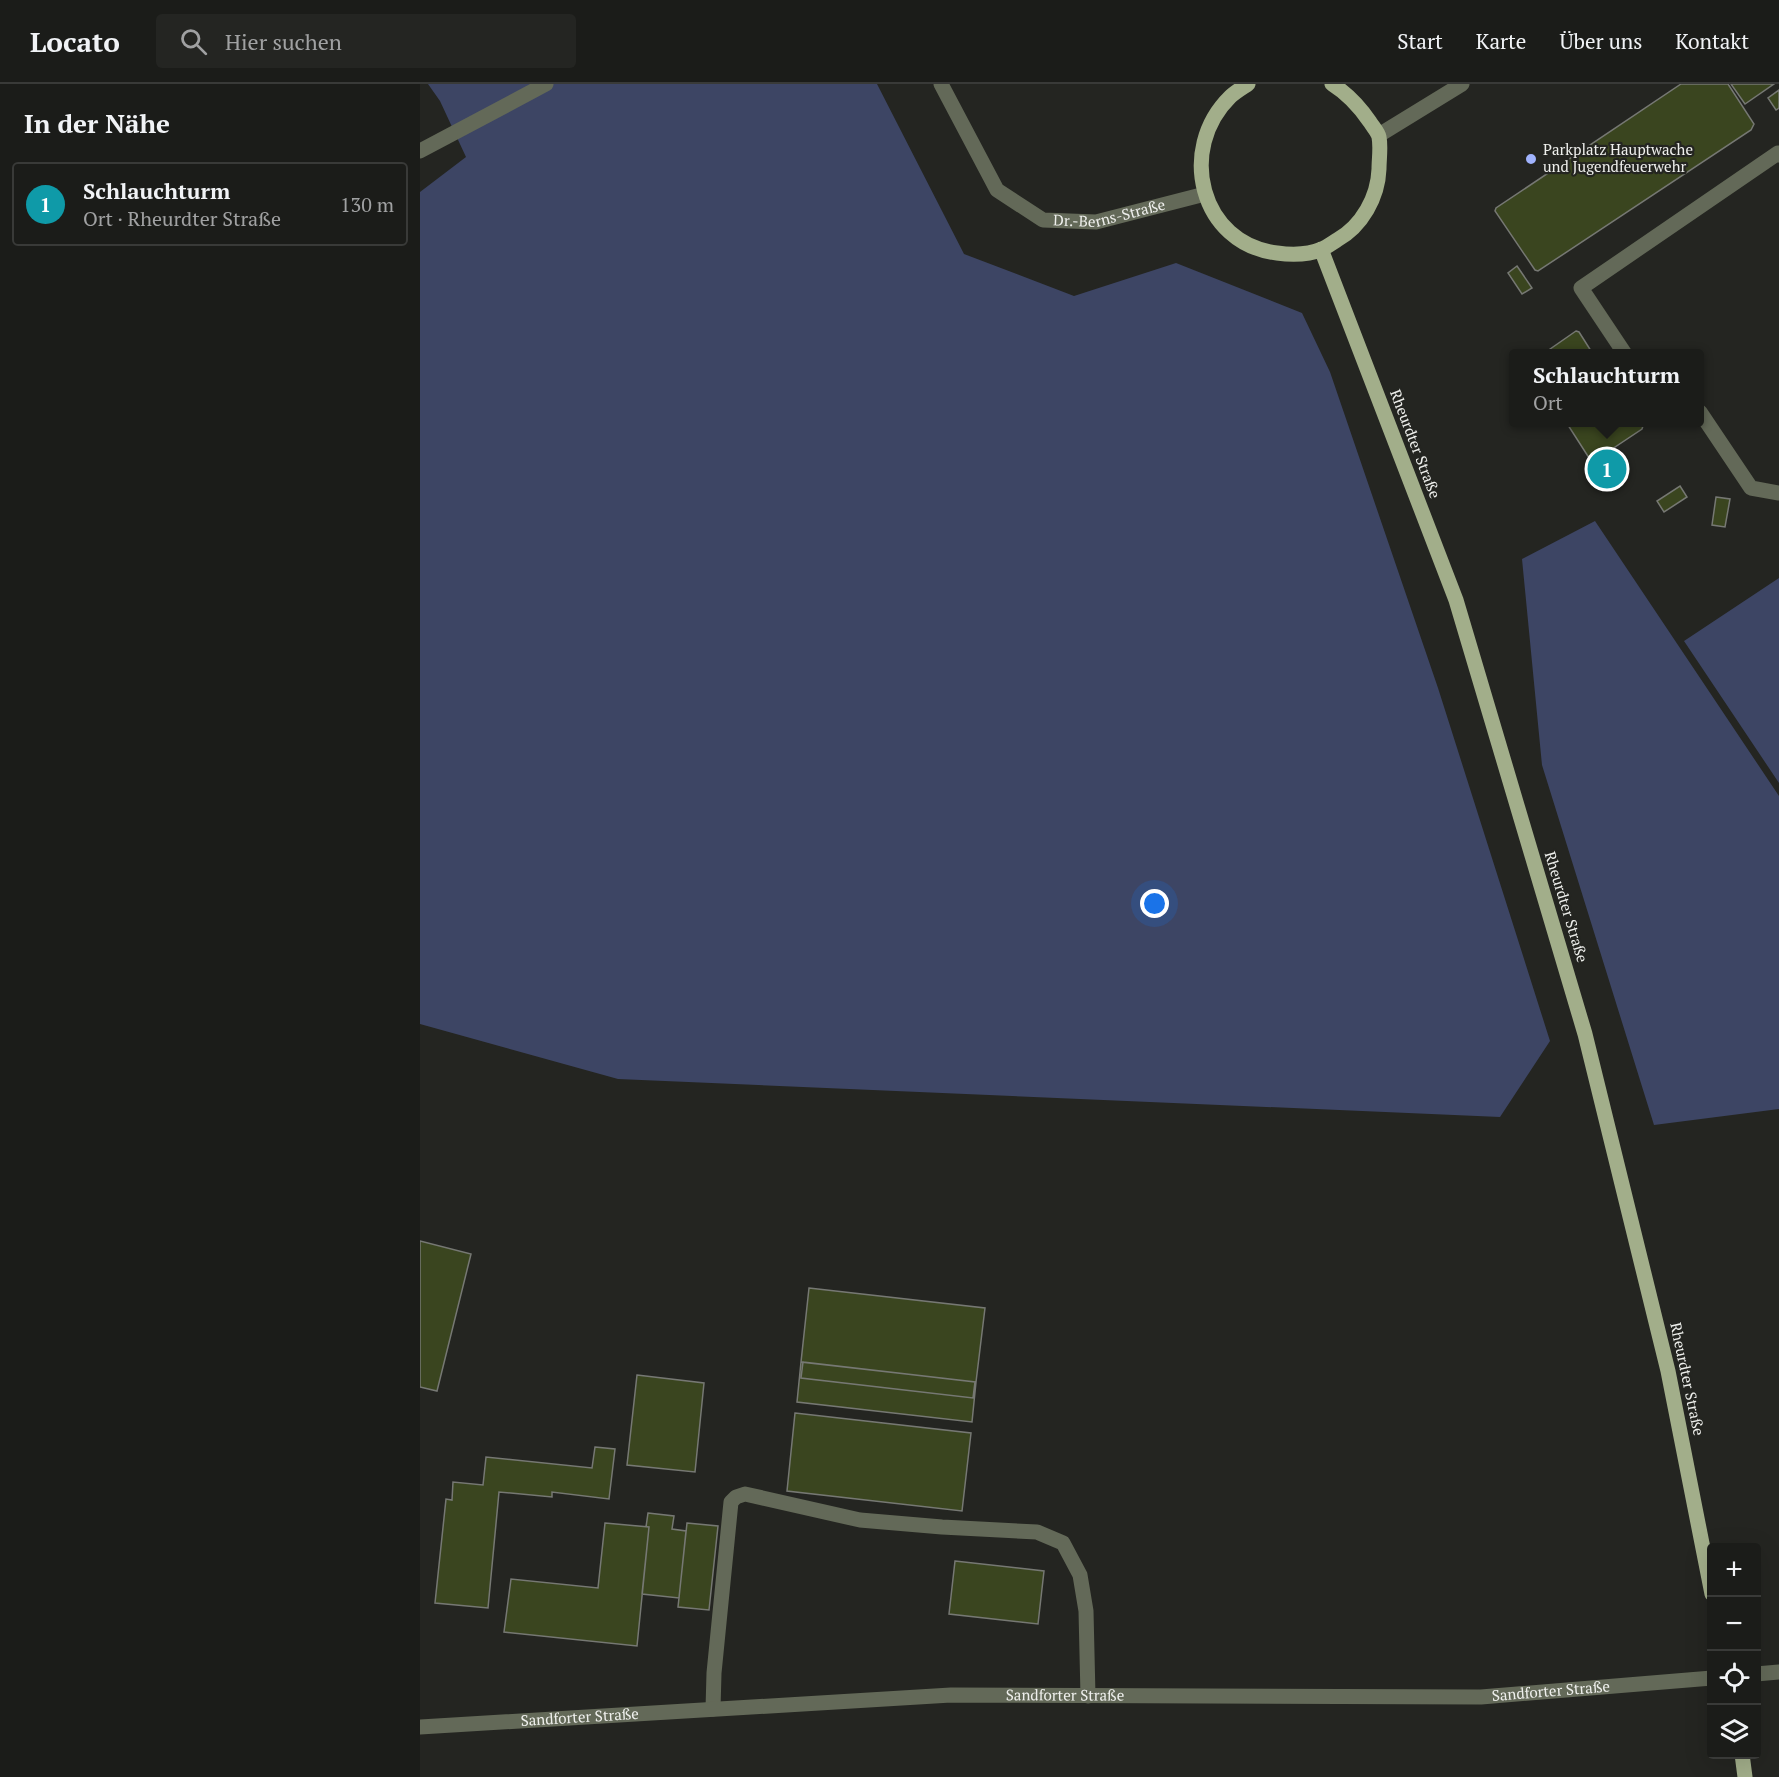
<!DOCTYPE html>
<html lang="de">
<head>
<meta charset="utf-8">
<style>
	body { margin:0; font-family:"PT Serif",serif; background:#242522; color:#f1f3f6 }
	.controls { position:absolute; right:18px; bottom:18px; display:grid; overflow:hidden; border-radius:6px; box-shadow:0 6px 24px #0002 }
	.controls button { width:54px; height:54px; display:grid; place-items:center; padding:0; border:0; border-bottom:2px solid #393a38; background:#1b1c19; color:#f1f3f6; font:30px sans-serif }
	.you { position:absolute; left:735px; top:820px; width:21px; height:21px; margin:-15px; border:4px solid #fff; border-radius:50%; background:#1a73e8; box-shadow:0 0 0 9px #1a73e833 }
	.badge { display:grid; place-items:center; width:39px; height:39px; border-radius:50%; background:#d93025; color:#fff; font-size:20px; font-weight:700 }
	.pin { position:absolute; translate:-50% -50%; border:3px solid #fff; box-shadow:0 2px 6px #0006 }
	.popup { position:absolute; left:1089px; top:265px; width:195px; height:78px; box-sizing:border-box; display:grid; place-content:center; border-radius:6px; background:#1b1c19; filter:drop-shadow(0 2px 4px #0005); font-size:20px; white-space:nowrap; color:#a0a1a2 }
	.popup b { font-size:22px; color:#f1f3f6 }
	.popup::after { content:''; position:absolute; left:50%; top:100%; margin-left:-12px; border:12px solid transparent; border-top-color:#1b1c19 }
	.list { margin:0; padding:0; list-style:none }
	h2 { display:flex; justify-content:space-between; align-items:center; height:78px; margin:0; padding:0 24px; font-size:26px }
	h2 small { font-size:20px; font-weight:400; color:#a0a1a2 }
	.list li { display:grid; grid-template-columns:39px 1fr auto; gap:18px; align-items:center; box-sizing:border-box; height:84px; margin:0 12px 12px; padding:0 12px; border:2px solid #393a38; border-radius:6px }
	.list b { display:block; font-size:22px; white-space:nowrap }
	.list p { margin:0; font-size:20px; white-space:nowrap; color:#a0a1a2 }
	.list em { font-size:20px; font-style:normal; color:#a0a1a2 }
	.icon { flex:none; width:33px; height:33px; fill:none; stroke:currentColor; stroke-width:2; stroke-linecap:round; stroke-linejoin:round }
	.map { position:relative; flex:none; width:1359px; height:1693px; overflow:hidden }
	header { display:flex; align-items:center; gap:36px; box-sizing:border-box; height:84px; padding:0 30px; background:#1b1c19; border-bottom:2px solid #393a38 }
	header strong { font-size:28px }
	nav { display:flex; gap:33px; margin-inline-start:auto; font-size:21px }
	.search { width:420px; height:54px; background:#242522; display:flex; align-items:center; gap:15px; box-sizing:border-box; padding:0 21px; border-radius:6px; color:#a0a1a2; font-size:22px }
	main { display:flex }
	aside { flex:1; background:#1b1c19 }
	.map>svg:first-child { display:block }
	.green { fill:#3d4564 }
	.building { fill:#3a451f; stroke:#767873; stroke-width:1.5 }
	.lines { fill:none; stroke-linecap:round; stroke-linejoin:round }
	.minor { stroke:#636958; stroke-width:15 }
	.major { stroke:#a2ae8a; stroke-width:15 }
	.poi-dot { fill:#a0b3fd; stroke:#242521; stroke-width:2 }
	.labels { text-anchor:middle; stroke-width:4.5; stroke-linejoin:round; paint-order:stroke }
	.poi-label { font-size:15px; fill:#eeefec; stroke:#242521; text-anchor:start }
	.street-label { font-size:15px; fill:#eeefec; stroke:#242521 }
</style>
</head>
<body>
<header>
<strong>Locato</strong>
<div class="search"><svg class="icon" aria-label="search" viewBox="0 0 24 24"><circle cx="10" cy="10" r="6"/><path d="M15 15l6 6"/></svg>Hier suchen</div>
<nav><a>Start</a><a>Karte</a><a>Über uns</a><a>Kontakt</a></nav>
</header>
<main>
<aside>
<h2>In der Nähe<small></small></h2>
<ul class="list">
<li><span class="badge" style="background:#0f9aa8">1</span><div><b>Schlauchturm</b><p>Ort · Rheurdter Straße</p></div><em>130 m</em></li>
</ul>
</aside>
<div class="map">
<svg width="1359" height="1693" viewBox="0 0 1359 1693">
	<rect width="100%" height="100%" fill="#242521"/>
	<!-- green -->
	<path class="green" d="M8 0H457L544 170 654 212 756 179 882 229 910 288 1018 604 1130 957 1080 1033 198 995 0 940V108L46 73 20 17Z
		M1175 437 1359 712V1025L1234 1041 1122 681 1102 475Z
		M1359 494V699L1264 557Z"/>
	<!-- building -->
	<path class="building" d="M1261 0H1308L1334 40 1331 46 1118 187 1115 186 1075 127 1076 124Z
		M1311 0H1354L1325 20Z
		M1359 6V24L1356 26 1348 14Z
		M1097 182 1112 204 1102 210 1088 189Z
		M1156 247 1159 248 1173 270H1123Z
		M1146 338H1220L1223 342 1222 345 1174 377H1171Z
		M1190 367 1205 389 1185 403 1170 381Z
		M1260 402 1267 413 1244 428 1237 417Z
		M1296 413 1310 415 1305 443 1292 441Z
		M0 1157 51 1170 17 1307 0 1303Z
		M389 1204 565 1224 556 1298 381 1278Z
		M381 1278H383L381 1294 553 1314 555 1298H556L552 1338 377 1318Z
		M383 1278 555 1298 553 1314 381 1294Z
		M217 1291 284 1299 275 1388 207 1381Z
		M375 1329 551 1349 542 1427 367 1407Z
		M175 1363 195 1365 189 1415 132 1408V1413L79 1408 68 1524 15 1519 26 1415 32 1416 33 1398 63 1401 66 1373 172 1384Z
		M228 1429 254 1432 252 1445 266 1447 259 1514 222 1510 229 1443H226Z
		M185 1439 229 1443 217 1562 84 1548 91 1495 178 1504Z
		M267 1439 298 1442 289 1526 258 1523Z
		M535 1477 624 1487 618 1540 529 1530Z"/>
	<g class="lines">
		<!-- minor -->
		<g class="minor">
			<path id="s1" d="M521 0 577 106 623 136 676 138 785 110"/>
			<path d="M959 51 1042 0"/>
			<path d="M0 67 126 0"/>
			<path d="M1205 270 1161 204 1358 69 1359 71"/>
			<path d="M1280 328 1331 404 1359 409"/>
			<path d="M1336 1590 1359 1588"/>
			<path d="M293 1625 294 1589 311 1418 316 1413 325 1410 440 1436 522 1443 617 1448 643 1459 660 1491 666 1527 668 1612"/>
			<path id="s2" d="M0 1643 531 1611 1061 1613 1292 1594"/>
		</g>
		<!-- major -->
		<path class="major" d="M828 0C822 4 815 8 810 13 757 65 780 160 857 169 871 171 888 171 902 165 907 163 912 159 917 156 942 142 958 113 959 85 959 75 961 63 959 53 958 48 953 43 950 38 939 22 928 10 912 0
			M901 165 1036 516 1165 950 1248 1287 1292 1510
			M1322 1670 1325 1693"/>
	</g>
	<!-- markers -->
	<circle class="poi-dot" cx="1111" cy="75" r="6"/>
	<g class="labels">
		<!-- poi labels -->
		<g class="poi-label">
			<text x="1123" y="71">Parkplatz Hauptwache<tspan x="1123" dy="17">und Jugendfeuerwehr</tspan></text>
		</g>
		<!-- street labels -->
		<g class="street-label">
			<text dy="5" stroke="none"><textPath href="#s1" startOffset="242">Dr.-Berns-Straße</textPath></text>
			<text transform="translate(995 360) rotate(69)" y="5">Rheurdter Straße</text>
			<text transform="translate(1146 823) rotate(73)" y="5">Rheurdter Straße</text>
			<text transform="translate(1267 1295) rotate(78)" y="5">Rheurdter Straße</text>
			<text dy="5" stroke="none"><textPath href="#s2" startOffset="1132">Sandforter Straße</textPath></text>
			<text dy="5" stroke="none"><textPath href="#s2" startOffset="646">Sandforter Straße</textPath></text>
			<text dy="5" stroke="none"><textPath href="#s2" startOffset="160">Sandforter Straße</textPath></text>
		</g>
	</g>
</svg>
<div class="controls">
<button>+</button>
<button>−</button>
<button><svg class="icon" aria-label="locate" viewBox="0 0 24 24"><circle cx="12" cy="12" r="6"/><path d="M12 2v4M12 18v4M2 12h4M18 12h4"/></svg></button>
<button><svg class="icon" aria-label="layers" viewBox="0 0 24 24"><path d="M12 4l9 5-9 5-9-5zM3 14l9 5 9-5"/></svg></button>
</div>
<div class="you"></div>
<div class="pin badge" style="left:1187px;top:385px;background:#0f9aa8">1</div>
<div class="popup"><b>Schlauchturm</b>Ort</div>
</div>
</main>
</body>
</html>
